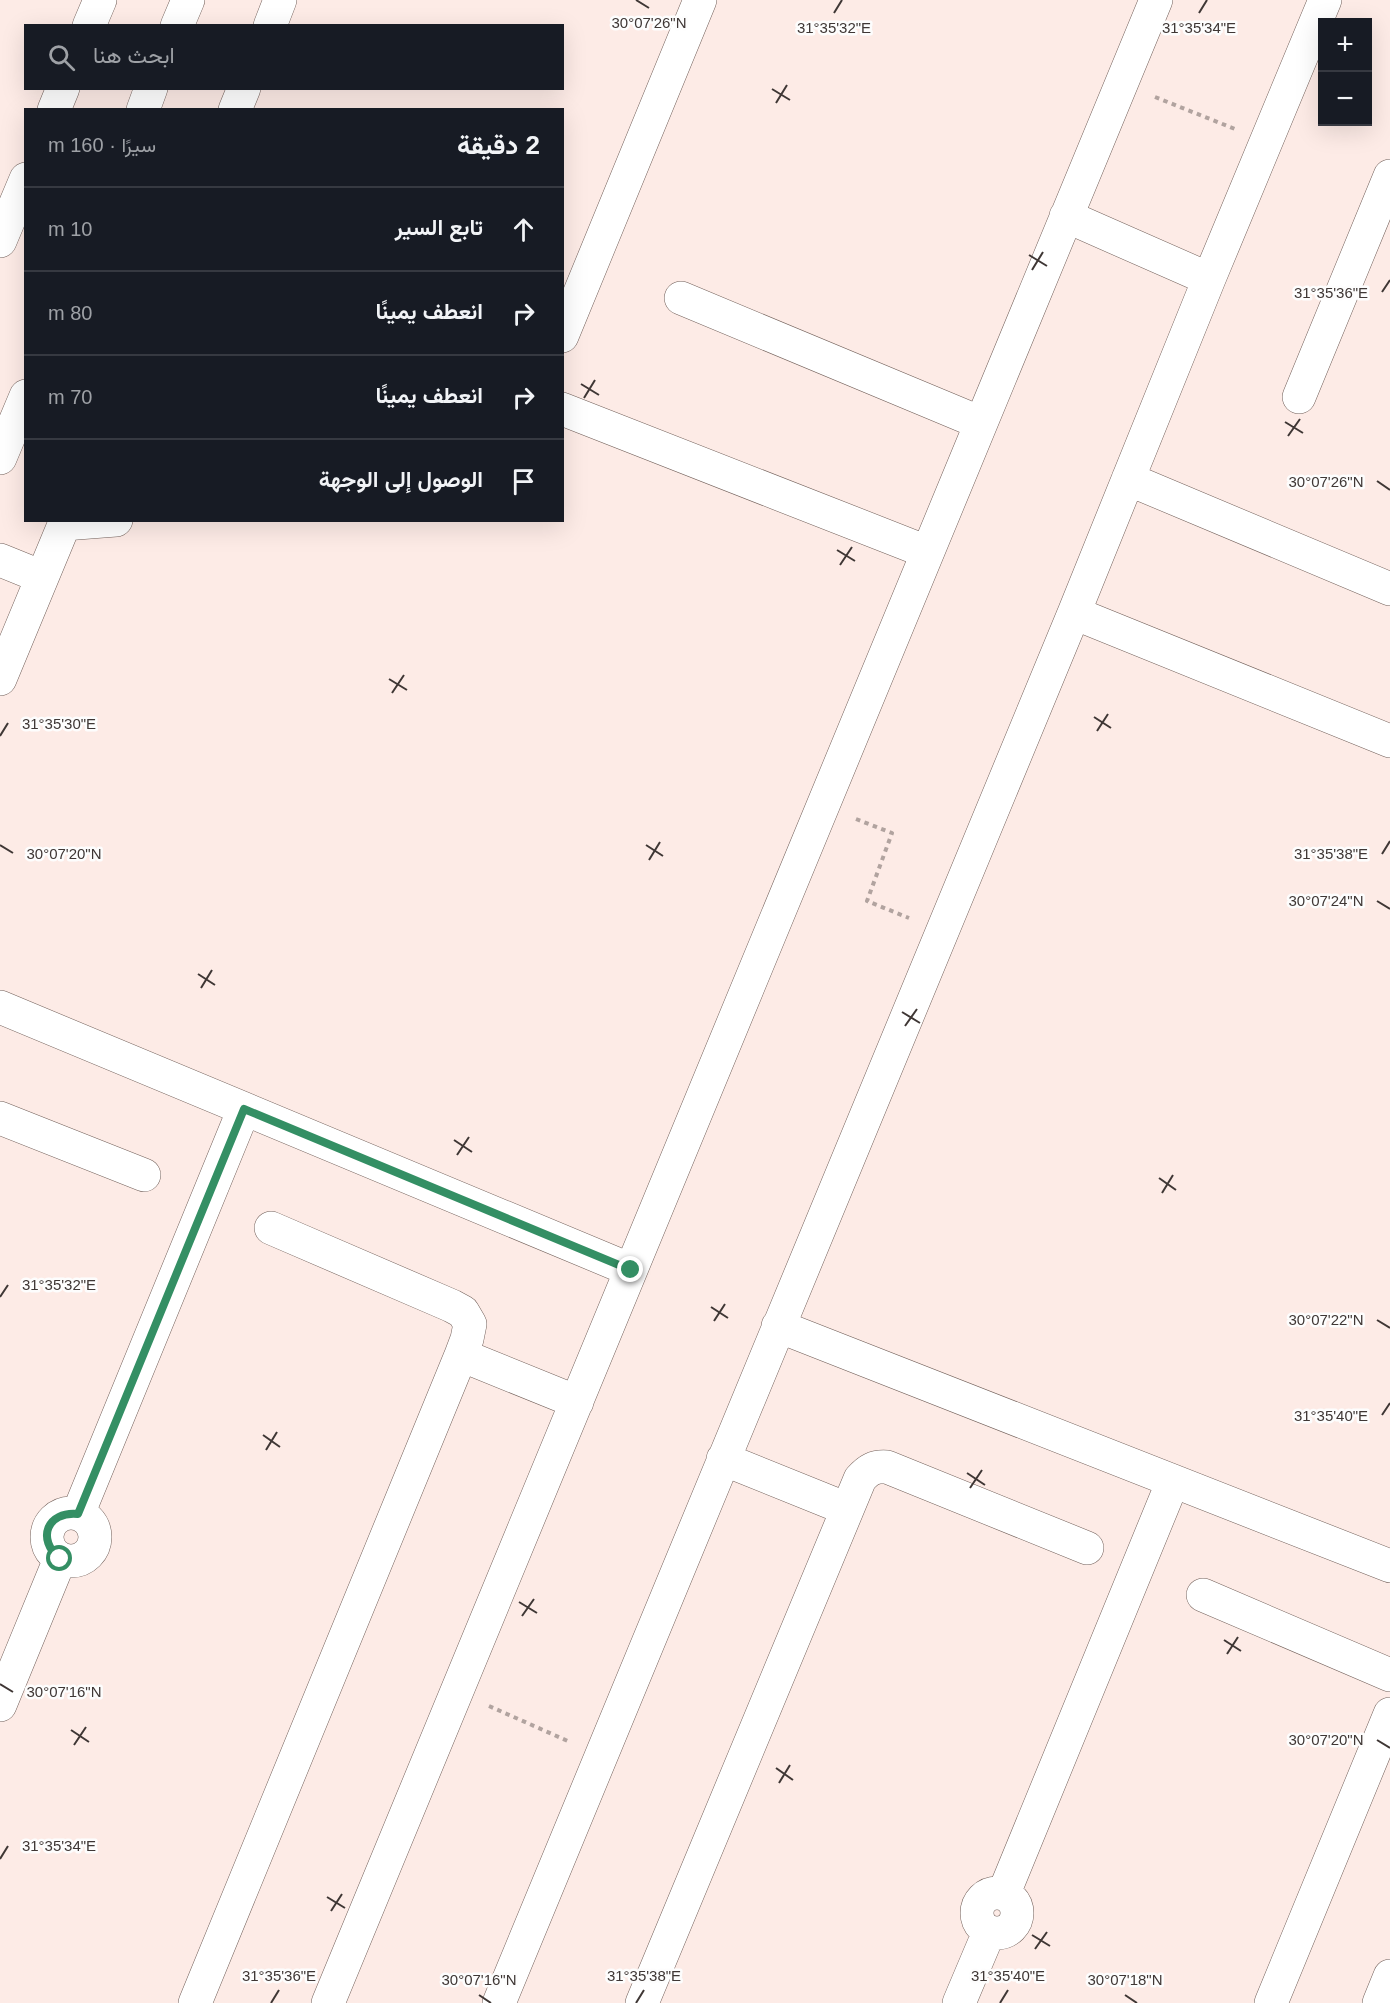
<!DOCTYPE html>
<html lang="ar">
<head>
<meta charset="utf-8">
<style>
	body { margin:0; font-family:Helvetica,Vazirmatn,sans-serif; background:#242831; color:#f1f3f6; direction:rtl }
	.controls { position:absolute; right:18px; top:18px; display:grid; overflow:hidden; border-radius:0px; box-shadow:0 6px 24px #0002 }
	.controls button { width:54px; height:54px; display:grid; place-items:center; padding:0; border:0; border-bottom:2px solid #363941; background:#171b24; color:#f1f3f6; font:30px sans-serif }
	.stop { position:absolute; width:18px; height:18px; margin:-14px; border:4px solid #348f64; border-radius:50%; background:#fff }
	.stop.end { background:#348f64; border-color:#fff; box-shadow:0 2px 6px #0008 }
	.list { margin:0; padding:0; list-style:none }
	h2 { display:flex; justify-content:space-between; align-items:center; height:78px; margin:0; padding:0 24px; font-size:26px }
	h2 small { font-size:20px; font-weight:400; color:#9ea1a6 }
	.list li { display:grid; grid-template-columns:39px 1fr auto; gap:18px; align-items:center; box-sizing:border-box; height:84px; padding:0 24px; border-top:2px solid #363941 }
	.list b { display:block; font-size:22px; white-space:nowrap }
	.list em { font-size:20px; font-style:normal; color:#9ea1a6 }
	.icon { flex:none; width:33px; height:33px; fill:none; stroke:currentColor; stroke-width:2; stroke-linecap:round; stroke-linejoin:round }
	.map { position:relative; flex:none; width:1390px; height:2003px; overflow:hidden; direction:ltr }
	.search { position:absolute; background:#171b24; box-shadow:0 6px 24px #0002; left:24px; top:24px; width:540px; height:66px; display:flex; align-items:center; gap:15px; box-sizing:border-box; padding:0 21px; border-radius:0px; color:#9ea1a6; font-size:22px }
	.panel { position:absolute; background:#171b24; box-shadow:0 6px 24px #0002; left:24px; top:108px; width:540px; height:414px; border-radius:0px; direction:rtl }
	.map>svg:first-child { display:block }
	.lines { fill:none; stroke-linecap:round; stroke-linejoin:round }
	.minor-casing { stroke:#73615b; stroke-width:34 }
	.path { stroke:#b1a39f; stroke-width:4; stroke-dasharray:4.5 4.5; stroke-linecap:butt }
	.minor { stroke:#fff; stroke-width:33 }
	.route { stroke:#348f64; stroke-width:8 }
	.ticks { fill:none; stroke:#3f3735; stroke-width:2 }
	.ticks-label { font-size:15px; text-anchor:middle; fill:#3f3735; stroke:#fdfdfd; stroke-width:5; stroke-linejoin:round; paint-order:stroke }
</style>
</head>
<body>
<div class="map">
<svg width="1390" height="2003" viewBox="0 0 1390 2003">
	<rect width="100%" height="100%" fill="#fdebe6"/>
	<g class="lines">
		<!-- minor casing -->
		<g class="minor-casing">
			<path id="minor" d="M89 26 100 0
				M177 26 188 0
				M270 26 280 0
				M54 110 63 88
				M143 110 151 88
				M235 110 244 88
				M1066 216 1209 279
				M0 241 26 179
				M681 298 981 423
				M562 336 700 0
				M1299 397 1390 176
				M562 409 927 552
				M0 458 26 396
				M1128 479 1390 589
				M64 524 116 520
				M0 560 42 577
				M1074 613 1390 741
				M0 679 66 520
				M0 1007 631 1270
				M0 1118 144 1175
				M778 1326 1390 1566
				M461 1355 577 1402
				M723 1459 847 1509
				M47 1537a24 24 0 1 1 48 0a24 24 0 1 1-48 0Z
				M78 1514 244 1109
				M1203 1595 1390 1675
				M0 1705 60 1559
				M977 1913a20 20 0 1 1 40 0a20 20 0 1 1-40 0Z
				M1004 1893 1173 1481
				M195 2003 461 1355 467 1339 470 1324 463 1312 452 1306 271 1228
				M328 2003 1156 0
				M499 2003 1074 613 1209 279 1325 0
				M642 2003 860 1479C868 1470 874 1466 887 1467L1087 1548
				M959 2003 989 1932
				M1271 2003 1390 1714
				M1379 2003 1390 1976"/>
		</g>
		<!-- path -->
		<path class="path" d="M1155 97 1235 129
			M856 819 892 833 867 901 909 918
			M489 1706 570 1742"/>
		<!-- minor -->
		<use href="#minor" class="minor"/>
	</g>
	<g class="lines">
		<!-- route -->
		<path class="route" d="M60 1559C36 1539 47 1511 78 1514L244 1109 631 1270"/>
	</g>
	<!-- ticks -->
	<path class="ticks" d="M636 0 649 8M834 13 842 0M1199 13 1207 0M772 89 790 100M776 103 787 85M1029 255 1047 266M1032 270 1043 252M1382 292 1390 280M581 384 599 395M584 398 595 380M1285 422 1303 433M1288 436 1300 419M1377 481 1390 490M837 550 855 561M840 565 852 547M389 679 407 690M392 693 404 675M1094 717 1111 728M1097 731 1108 714M0 736 8 723M0 845 13 853M646 845 663 856M1382 854 1390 841M649 860 660 842M1377 901 1390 909M198 974 215 985M201 988 212 970M902 1012 920 1023M905 1026 917 1009M454 1140 472 1152M457 1155 469 1137M1159 1178 1176 1190M1162 1193 1173 1175M0 1297 8 1285M711 1307 728 1318M1377 1320 1390 1328M714 1321 725 1304M1382 1415 1390 1403M263 1435 280 1447M266 1450 277 1432M967 1473 985 1485M970 1488 982 1470M519 1602 537 1613M522 1616 534 1599M1224 1640 1241 1651M1227 1654 1238 1637M0 1684 13 1692M71 1730 89 1742M1377 1740 1390 1748M74 1745 86 1727M776 1768 793 1780M779 1783 790 1765M0 1859 8 1846M327 1897 345 1908M331 1911 342 1894M1032 1935 1050 1946M1035 1949 1047 1932M479 1995 491 2003M1125 1995 1137 2003M271 2003 279 1990M636 2003 644 1990M1000 2003 1008 1990"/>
	<g class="ticks-label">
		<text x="649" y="28">30°07'26"N</text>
		<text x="834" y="33">31°35'32"E</text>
		<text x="1199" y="33">31°35'34"E</text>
		<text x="1331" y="298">31°35'36"E</text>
		<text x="1326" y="487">30°07'26"N</text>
		<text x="59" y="729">31°35'30"E</text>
		<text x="64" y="859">30°07'20"N</text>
		<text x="1331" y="859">31°35'38"E</text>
		<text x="1326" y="906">30°07'24"N</text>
		<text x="59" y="1290">31°35'32"E</text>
		<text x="1326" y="1325">30°07'22"N</text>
		<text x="1331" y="1421">31°35'40"E</text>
		<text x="64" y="1697">30°07'16"N</text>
		<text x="1326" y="1745">30°07'20"N</text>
		<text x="59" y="1851">31°35'34"E</text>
		<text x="279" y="1981">31°35'36"E</text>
		<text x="644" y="1981">31°35'38"E</text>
		<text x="1008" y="1981">31°35'40"E</text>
		<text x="479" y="1985">30°07'16"N</text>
		<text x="1125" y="1985">30°07'18"N</text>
	</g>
</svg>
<div class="controls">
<button>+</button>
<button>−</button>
</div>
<div class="stop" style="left:60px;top:1559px"></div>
<div class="stop end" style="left:631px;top:1270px"></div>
<div class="search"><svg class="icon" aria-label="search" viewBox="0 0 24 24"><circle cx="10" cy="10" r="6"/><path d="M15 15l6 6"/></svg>ابحث هنا</div>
<section class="panel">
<h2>2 دقيقة<small>سيرًا · 160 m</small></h2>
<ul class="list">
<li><svg class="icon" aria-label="ahead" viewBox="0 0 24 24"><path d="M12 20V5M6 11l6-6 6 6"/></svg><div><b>تابع السير</b></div><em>10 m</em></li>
<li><svg class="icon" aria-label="right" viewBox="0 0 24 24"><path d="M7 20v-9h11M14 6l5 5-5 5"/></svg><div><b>انعطف يمينًا</b></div><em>80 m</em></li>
<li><svg class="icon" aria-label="right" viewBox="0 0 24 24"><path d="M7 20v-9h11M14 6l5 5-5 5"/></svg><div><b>انعطف يمينًا</b></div><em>70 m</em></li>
<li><svg class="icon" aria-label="arrive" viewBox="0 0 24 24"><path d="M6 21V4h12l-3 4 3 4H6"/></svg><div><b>الوصول إلى الوجهة</b></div></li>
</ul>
</section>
</div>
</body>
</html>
